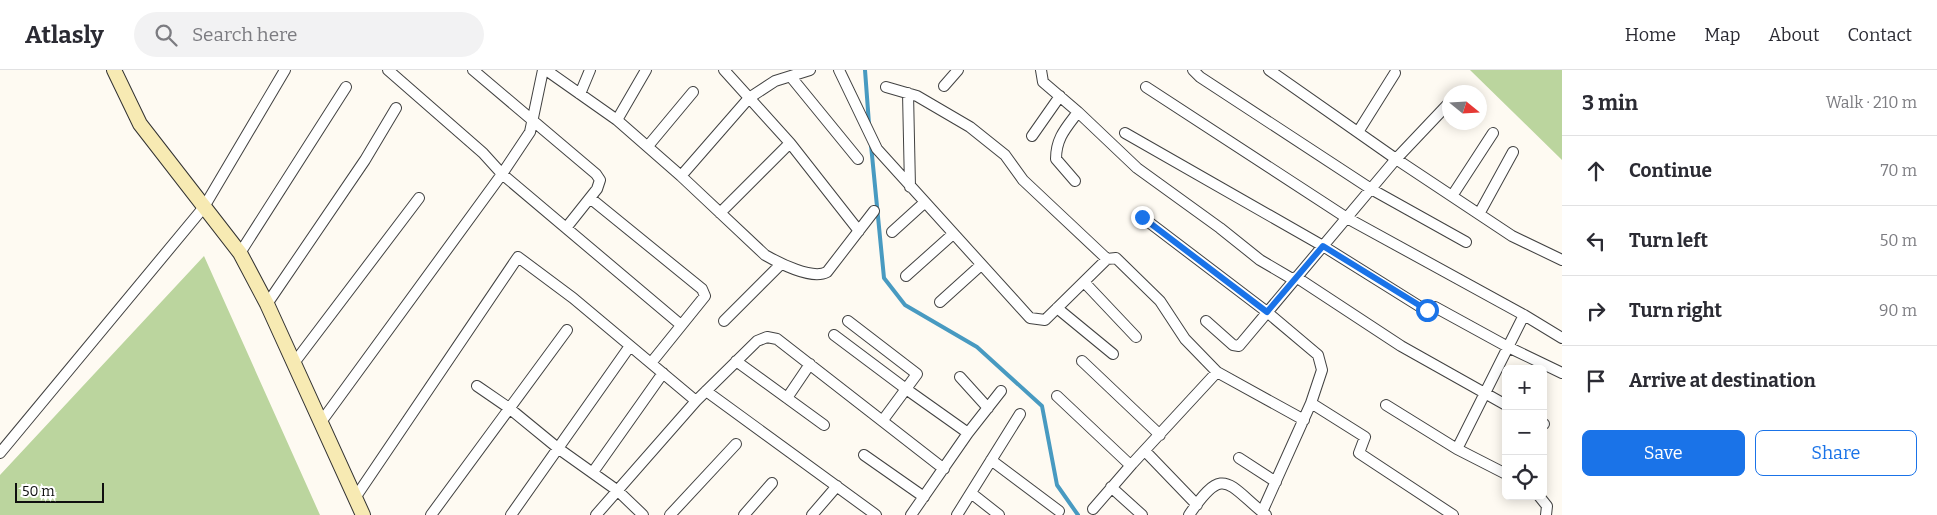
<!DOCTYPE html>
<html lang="en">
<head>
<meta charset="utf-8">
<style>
	body { margin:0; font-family:Bitter,serif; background:#f2f2f3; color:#2b2b33 }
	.controls { position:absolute; right:15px; bottom:15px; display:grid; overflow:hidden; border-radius:8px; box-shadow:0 2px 12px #0003 }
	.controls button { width:45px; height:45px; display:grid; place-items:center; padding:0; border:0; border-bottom:1px solid #e1e1e2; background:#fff; color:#2b2b33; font:25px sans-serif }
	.compass { position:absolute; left:1442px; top:15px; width:45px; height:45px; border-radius:50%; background:#fff; box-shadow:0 2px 12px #0003; rotate:108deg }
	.scale { position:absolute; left:15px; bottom:12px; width:89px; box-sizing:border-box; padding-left:5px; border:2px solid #0f0f0f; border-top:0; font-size:14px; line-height:18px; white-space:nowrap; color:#0f0f0f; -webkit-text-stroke:4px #fff; paint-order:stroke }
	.stop { position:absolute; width:15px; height:15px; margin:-11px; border:4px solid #1a73e8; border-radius:50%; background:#fff }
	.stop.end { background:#1a73e8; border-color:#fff; box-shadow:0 1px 5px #0008 }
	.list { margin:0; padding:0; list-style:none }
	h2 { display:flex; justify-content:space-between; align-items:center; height:65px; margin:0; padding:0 20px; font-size:21px }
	h2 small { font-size:16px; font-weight:400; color:#7c7c81 }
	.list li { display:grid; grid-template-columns:32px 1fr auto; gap:15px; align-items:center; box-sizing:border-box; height:70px; padding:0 20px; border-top:1px solid #e1e1e2 }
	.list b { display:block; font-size:19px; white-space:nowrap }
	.list em { font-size:16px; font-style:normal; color:#7c7c81 }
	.actions { display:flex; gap:10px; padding:15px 20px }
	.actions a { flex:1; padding:11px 0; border:1px solid #1a73e8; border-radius:8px; text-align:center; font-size:18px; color:#1a73e8 }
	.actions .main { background:#1a73e8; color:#fff }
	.icon { flex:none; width:28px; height:28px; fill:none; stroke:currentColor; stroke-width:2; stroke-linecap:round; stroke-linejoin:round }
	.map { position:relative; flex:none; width:1562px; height:445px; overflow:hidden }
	header { display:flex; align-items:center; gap:30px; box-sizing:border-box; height:70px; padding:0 25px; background:#fff; border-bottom:1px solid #e1e1e2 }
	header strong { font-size:24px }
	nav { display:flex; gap:28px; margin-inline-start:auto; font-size:18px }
	.search { width:350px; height:45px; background:#f2f2f3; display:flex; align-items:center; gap:12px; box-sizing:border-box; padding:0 18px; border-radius:28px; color:#7c7c81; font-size:19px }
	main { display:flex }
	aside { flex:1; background:#fff }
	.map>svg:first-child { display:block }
	.forest { fill:#bbd59e }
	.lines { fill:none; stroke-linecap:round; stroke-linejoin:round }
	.stream { stroke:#489ac1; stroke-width:4 }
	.street-casing { stroke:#424242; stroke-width:12 }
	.secondary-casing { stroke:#313131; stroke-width:16 }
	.street { stroke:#fff; stroke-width:10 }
	.secondary { stroke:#f7eab3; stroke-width:14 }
	.route { stroke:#1a73e8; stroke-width:6 }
</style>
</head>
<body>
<header>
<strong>Atlasly</strong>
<div class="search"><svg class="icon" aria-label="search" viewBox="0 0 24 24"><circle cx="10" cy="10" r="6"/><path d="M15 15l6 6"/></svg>Search here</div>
<nav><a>Home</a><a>Map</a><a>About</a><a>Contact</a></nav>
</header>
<main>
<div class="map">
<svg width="1562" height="445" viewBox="0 0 1562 445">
	<rect width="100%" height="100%" fill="#fefaf2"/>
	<!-- forest -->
	<path class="forest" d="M1470 0H1562V90Z
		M204 186 320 445H0V405Z"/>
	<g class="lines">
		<!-- stream -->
		<path class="stream" d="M865 0 869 54
			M871 75 884 208 905 235 977 277 1042 336 1057 415 1078 445"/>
		<!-- street casing -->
		<g class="street-casing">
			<path id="street" d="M388 0 483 83 502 104 681 255
				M473 0 596 104 600 110 597 119 566 158
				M546 0 617 50 681 106 765 185C779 193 812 210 827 202L874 141
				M724 0 790 73 859 161
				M839 0 877 79 1030 248 1045 250 1107 189 1116 188 1160 231 1185 269 1217 302 1304 350
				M1041 0 1043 12 1078 42 1137 98 1220 158 1260 190 1294 210
				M1193 0 1200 7 1371 119 1466 172
				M1269 0 1396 89 1512 166 1562 190
				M791 7 858 89
				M944 16 958 0
				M886 17 917 26 970 57 1005 85 1023 110 1107 189
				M1146 17 1347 148 1524 245 1562 268
				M908 23 910 117
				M580 24 590 0
				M617 50 646 0
				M1358 62 1395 3
				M1125 63 1323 176 1427 241 1435 237 1508 277 1562 303
				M1032 66 1060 26
				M648 76 693 22
				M681 106 749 28 775 11 810 0
				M1075 111 1056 89C1056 68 1066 58 1078 42
				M1452 126 1493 63
				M590 128 702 219 705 226 651 293
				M720 143 790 73
				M1479 144 1513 82
				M1142 147 1267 242 1318 285 1322 300 1311 333 1262 442
				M892 162 924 133
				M240 183 346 17
				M906 206 953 164
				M1296 207 1401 276 1506 335
				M1084 212 1136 267
				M940 232 981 195
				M267 234 365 90 396 38
				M1057 238 1113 284
				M724 251 781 194
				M848 251 917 304 883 350
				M1206 251 1233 275 1239 276 1396 89 1450 32
				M834 265 906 319 968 363
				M736 291 824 355
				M1082 291 1160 365
				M294 293 419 128
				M960 307 988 338
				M477 316 509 338 559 379 618 421 643 445
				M706 321 876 445
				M1057 326 1127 392 1132 394
				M787 328 810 294
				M1311 333 1365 367 1359 383 1453 445
				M1386 335 1457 379 1506 404
				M321 352 502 104 530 62 543 0
				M1543 354H1544
				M1457 379 1524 245
				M1145 381 1197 435
				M0 383 204 137 285 0
				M864 385 924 427
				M1239 388 1276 412
				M991 390 1059 441
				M593 402 663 303
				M1111 417 1142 445
				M971 423 999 445
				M1539 426 1547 436 1546 445
				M355 428 518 187 573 228 696 331
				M1093 439 1132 394 1217 302
				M431 445 567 260
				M511 445 630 276
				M596 445 696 331 757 271 767 267 777 269 944 399
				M670 445 736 374
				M744 445 772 413
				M812 445 837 416
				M911 445 968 363 1001 321
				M957 445 1020 344
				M1189 445C1224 393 1227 414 1266 445"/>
		</g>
		<!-- secondary casing -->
		<g class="secondary-casing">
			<path id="secondary" d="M114 0 140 54 240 183 267 234 363 445"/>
		</g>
		<!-- street -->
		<use href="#street" class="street"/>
		<!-- secondary -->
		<use href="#secondary" class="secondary"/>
	</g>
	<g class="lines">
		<!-- route -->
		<path class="route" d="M1142 147 1267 242 1323 176 1427 240"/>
	</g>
</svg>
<div class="controls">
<button>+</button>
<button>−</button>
<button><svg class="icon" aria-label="locate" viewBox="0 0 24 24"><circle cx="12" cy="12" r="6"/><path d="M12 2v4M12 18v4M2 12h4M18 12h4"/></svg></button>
</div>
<svg class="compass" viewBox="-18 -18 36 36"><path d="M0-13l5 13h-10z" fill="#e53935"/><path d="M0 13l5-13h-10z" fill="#7c7c81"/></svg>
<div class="scale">50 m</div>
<div class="stop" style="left:1427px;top:240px"></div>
<div class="stop end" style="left:1142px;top:147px"></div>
</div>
<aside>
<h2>3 min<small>Walk · 210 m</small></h2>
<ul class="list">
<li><svg class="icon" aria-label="ahead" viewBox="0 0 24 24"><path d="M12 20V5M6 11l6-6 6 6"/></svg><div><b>Continue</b></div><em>70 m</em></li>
<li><svg class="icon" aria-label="left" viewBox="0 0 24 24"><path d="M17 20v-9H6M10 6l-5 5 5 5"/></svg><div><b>Turn left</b></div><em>50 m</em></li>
<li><svg class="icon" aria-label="right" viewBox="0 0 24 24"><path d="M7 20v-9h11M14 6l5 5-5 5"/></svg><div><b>Turn right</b></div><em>90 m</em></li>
<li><svg class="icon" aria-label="arrive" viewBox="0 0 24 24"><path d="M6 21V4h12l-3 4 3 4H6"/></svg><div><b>Arrive at destination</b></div></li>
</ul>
<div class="actions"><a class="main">Save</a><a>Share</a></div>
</aside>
</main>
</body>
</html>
